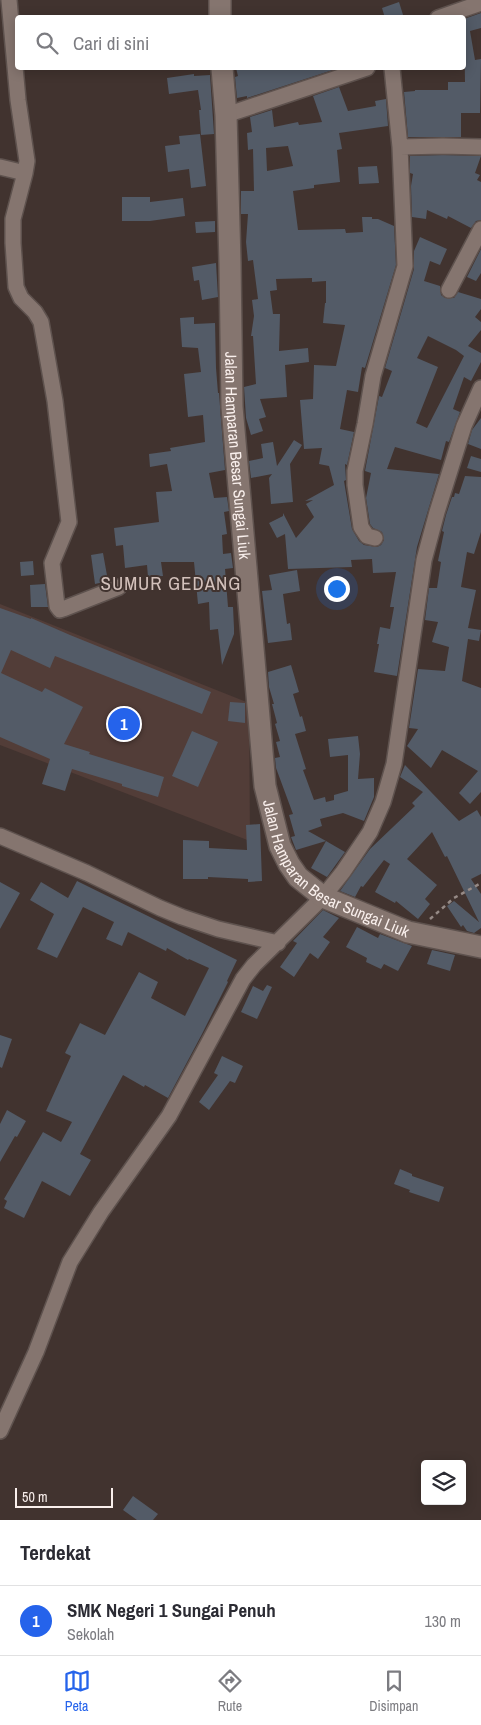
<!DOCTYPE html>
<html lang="id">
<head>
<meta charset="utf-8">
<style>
	body { margin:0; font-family:"Archivo Narrow",sans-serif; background:#f2f2f3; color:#2b2b33 }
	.controls { position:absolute; right:15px; bottom:15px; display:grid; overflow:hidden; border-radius:5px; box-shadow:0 2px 12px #0003 }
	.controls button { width:45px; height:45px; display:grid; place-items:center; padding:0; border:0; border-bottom:1px solid #e1e1e2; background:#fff; color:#2b2b33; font:25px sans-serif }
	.scale { position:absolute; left:15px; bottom:12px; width:98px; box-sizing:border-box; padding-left:5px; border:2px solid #f9efec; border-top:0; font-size:14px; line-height:18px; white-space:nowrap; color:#f9efec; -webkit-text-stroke:4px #41332f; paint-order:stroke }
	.you { position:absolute; left:336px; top:588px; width:18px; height:18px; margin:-12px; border:4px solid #fff; border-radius:50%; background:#1a73e8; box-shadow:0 0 0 8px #1a73e833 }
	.badge { display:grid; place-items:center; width:32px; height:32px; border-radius:50%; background:#2563eb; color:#fff; font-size:16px; font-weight:700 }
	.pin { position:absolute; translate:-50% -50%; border:2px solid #fff; box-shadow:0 1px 5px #0006 }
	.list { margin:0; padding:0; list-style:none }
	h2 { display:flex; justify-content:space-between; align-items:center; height:65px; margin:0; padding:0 20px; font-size:21px }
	h2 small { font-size:16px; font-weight:400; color:#7c7c81 }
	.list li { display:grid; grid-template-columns:32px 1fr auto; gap:15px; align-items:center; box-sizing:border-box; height:70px; padding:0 20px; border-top:1px solid #e1e1e2 }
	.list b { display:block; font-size:19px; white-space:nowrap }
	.list p { margin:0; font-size:16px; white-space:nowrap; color:#7c7c81 }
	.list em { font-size:16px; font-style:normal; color:#7c7c81 }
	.icon { flex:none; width:28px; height:28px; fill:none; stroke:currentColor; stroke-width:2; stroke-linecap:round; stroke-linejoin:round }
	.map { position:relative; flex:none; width:481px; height:1520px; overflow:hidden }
	.search { position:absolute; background:#fff; box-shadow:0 2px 12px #0003; left:15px; right:15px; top:15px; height:55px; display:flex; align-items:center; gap:12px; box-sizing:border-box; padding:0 18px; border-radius:5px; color:#7c7c81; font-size:19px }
	.sheet { height:135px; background:#fff }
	nav { display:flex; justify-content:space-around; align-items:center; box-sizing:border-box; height:70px; border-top:1px solid #e1e1e2; background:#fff; font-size:14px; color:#7c7c81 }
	nav a { display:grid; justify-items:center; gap:2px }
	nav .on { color:#2563eb }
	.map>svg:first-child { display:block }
	.built { fill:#523d38 }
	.building { fill:#535b67; fill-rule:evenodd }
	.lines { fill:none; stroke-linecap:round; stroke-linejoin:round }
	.street-casing { stroke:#5e524e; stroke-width:18 }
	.secondary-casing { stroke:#5e524e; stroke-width:24 }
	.path { stroke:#968a86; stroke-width:2.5; stroke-dasharray:4 4; stroke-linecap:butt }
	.street { stroke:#85756f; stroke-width:15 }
	.secondary { stroke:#85756f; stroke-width:21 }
	.labels { text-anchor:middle; stroke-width:4; stroke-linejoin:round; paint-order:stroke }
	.street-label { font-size:16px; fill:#f9efec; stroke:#41332f }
	.quarter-label { font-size:19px; letter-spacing:1px; fill:#d3c1bb; stroke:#41332f }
</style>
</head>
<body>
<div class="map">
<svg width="481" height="1520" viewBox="0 0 481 1520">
	<rect width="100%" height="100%" fill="#41332f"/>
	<!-- built -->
	<path class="built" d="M0 604 249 703 250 841 0 745Z"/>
	<!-- building -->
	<path class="building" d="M399 2 404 18H385L382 8Z
		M481 13V28L470 31 475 60 481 59 480 113H461V137H408L404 92 415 91V90H448V82H465L464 19Z
		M236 68H339L247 98V96L237 98 235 77 238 76Z
		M194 74V76L210 75 214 134 201 135 199 110H201L198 90 169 94 167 78Z
		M339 87 348 111 376 106 375 101 386 99 388 126 339 133 342 149 337 150 340 182 314 185V188L293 191 298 230 345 229 346 233 363 232 362 217H372V219H378L394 226 396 265 365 368 362 367 358 392 347 390 340 429 354 432 347 465 345 464 346 480 344 481 352 529 359 541 364 545 377 547 381 545 384 540 382 532 373 528 370 524 366 498 371 473 365 471 379 396 382 397 392 371 385 368 414 269V251L420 237 447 249 440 265 430 261 424 281 440 286 441 295 445 298H454L458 292 481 299V309L475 317 481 322V330L468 346 481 353V362L471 381 464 377 453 409 460 412 449 442 446 441 441 460 395 447 387 469 439 474 417 547 397 676 374 672 379 644H377L380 627 390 629 394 607H390L396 572 373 573 372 559 351 560 352 567 288 569 285 534 277 538 269 523 283 516V513L296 538 314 517 306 504 313 500 305 501 334 485 329 466 319 464 322 448 304 449 300 400 313 399 314 365 336 366 345 325 323 323 325 303H326V281L312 282V278L276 279 277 290 270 291 273 314H280L279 351 308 348 309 362 285 365 287 397 260 399 266 417 259 419 263 431 251 435 246 418 244 387 256 384 253 336H251L254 316 252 300 258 299 253 260 248 261 246 242 248 214H241V191H254L253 149 248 150 247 133 252 132 250 117 272 110 274 127 298 122 299 125 322 122 313 96ZM288 146 293 166 267 171 266 148ZM428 336 456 350 464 356 427 428 416 423 438 367 417 358Z
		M200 134 206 186 191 188 189 169 168 172 165 146 180 144 179 136Z
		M443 155 481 156 475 173 480 175 477 180 481 182V220L476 221 471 228 448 216 447 219 427 210 426 219 412 217 411 186 413 174 410 173V156Z
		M377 166 379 183 359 184 358 167Z
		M122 197H150V202L183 198 185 216 150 221H122Z
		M215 221V232L196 233 195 222Z
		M481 249V273L476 281 467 277Z
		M216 263 218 297 202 300 199 280 194 281 192 267Z
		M194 317V324L215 323 216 368 218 393H219L225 470 209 473 214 498 227 497 229 511 224 512 227 534 222 535 223 554 231 553 233 568 225 569 228 607H233L234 628V634L222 665 218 629 210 630 209 602 198 604 194 562H161L163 576 148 577 147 565 125 568 123 545 116 546 114 528 159 522 156 492 172 491 167 464 150 467 149 454 171 451 170 448 205 442 203 415 188 417 184 374 201 372 198 348 182 347 180 318Z
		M481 418V449L468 444 472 430Z
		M294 440 302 445 290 464 293 502 271 504 269 478 272 474 251 478 249 461 263 458 261 444 273 442 277 466Z
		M471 456 481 459V472L467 468Z
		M465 476 481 477V532L474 554 467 552 461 587 476 590 468 628 481 630 479 641 468 639 462 681 481 688V792L470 804 459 793 478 771 442 750 431 768 407 746 418 729 409 728 418 669 445 671 449 647 432 642 438 622 425 620 429 588H437L441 562 438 561 444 532 442 531 446 515 452 497H454L455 493 459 494Z
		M103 553 108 581 95 584 91 555Z
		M33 561 34 575 21 576 20 562Z
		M297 570 300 591 283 594 287 624 290 623 292 640 268 643 262 591 272 590 269 575Z
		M45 584 48 607H31L30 585Z
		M0 608 31 619V618L70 635 211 692 202 714 55 656 50 668 11 650 1 673 42 692 45 688 83 707 64 744 90 752 89 754 164 777 158 797 122 786V784L72 769 65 791 42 784 50 759 0 737Z
		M291 665 299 692 293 694 300 717 302 716 306 731 295 734 306 769 303 770 314 800 325 797 326 802 334 800V795L348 791V755L330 757 328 739 358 736 360 754 358 779 374 778V797L364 821 343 813 320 819 322 826 308 831 326 841 296 850 291 837 295 836 289 815 293 814 276 768 275 758 280 757 276 742 280 741 275 724 277 723 272 704H274L269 687 268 672Z
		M230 702 245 703V723L228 721Z
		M192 731 218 742 198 787 172 776Z
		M405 765 459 821 477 810 481 817V874L471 879 481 894V928L474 933 467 931 463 925 461 927 447 906 454 901 479 922 447 856 445 857 432 832 407 859 437 885 425 899 430 904 418 919 396 901 395 903 375 892 390 864 384 860 363 887 361 886 355 897 340 891 370 849 415 806 412 803 423 792 400 777Z
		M260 824 262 881 248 882V879L208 877V879H183V840L209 841V848L247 850 246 825Z
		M326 841 345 852 327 877 311 868Z
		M77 881 237 960 227 981 228 982 202 1034 168 1098 145 1085 144 1087 123 1075 80 1154 91 1160 70 1196 42 1181 24 1218 4 1208 7 1201 4 1199 43 1132 61 1142 72 1122 46 1111 71 1056 65 1053 80 1023 105 1035 139 972 158 982 151 998 185 1016 209 968 189 959 188 960 167 948 166 951 128 932 122 946 106 939 114 922 83 907 57 958 37 949 54 914 30 900 41 882 68 898Z
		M0 882 20 893 0 929Z
		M323 910 339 918 323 937 330 942 318 959 310 953 294 977 280 967 297 943 293 941Z
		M357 927 378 938 380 934 412 946 398 971 384 964 381 969 366 962 367 958 346 947Z
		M432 950 455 955 450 971 427 964Z
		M267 985 272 987 257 1019 241 1012 253 986 263 991Z
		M0 1035 12 1039 2 1068 0 1067Z
		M222 1056 243 1066 235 1083 230 1081 209 1110 199 1102 218 1075 214 1073Z
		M7 1110 26 1121 17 1137 15 1136 0 1162V1124Z
		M400 1169 412 1174V1176L444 1187 439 1202 409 1192 410 1190 394 1184Z
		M133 1496 158 1514 153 1520H137L123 1510Z"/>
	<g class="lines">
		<!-- street casing -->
		<g class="street-casing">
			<path id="street" d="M9 0 18 100 27 161 25 173 13 219V243L16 287 21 298 35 312 41 322 55 401 69 522 52 563 57 606 60 610 63 609 119 587
				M438 18 481 3
				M226 115 367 68
				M400 147 443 146 481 147
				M0 167 25 173
				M449 290 481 229
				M375 538 367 536 361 527 355 485V471L365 424 373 376 405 266 400 147 392 68
				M0 836 87 873 160 908 182 917 218 929 278 943
				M0 1431 36 1352 70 1262 101 1212 169 1116 243 979 254 965 323 897 343 872 370 832 383 802 394 764 424 560 437 512 464 426 481 388"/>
		</g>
		<!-- secondary casing -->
		<g class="secondary-casing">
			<g id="secondary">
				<path d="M220 0V18"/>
				<path id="s1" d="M222 68 226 115 230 263 232 407 265 786 280 846 289 864 298 877 323 897 408 932 481 947"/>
			</g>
		</g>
		<!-- path -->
		<path class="path" d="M430 919 454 898 481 883"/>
		<!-- street -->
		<use href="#street" class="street"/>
		<!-- secondary -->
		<use href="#secondary" class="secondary"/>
	</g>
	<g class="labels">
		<!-- street labels -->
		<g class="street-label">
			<text dy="6" stroke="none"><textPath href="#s1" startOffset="388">Jalan Hamparan Besar Sungai Liuk</textPath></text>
			<text dy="6" stroke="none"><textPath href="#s1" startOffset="838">Jalan Hamparan Besar Sungai Liuk</textPath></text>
		</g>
		<!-- quarter labels -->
		<g class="quarter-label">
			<text x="171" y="590">SUMUR GEDANG</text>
		</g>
	</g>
</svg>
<div class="controls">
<button><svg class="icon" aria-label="layers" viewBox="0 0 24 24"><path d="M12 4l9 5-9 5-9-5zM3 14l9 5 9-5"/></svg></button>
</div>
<div class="scale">50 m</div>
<div class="you"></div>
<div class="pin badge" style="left:124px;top:724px">1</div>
<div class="search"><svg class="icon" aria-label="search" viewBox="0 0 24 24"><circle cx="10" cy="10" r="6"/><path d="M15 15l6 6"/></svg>Cari di sini</div>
</div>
<section class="sheet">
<h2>Terdekat<small></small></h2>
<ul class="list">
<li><span class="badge">1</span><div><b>SMK Negeri 1 Sungai Penuh</b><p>Sekolah</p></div><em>130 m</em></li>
</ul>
</section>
<nav>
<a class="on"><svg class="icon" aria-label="map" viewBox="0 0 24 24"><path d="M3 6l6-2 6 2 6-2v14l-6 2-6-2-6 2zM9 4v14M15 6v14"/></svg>Peta</a>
<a><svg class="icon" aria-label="directions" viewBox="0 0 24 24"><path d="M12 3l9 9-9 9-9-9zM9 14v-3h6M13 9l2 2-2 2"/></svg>Rute</a>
<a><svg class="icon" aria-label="saved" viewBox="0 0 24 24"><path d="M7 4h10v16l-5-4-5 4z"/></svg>Disimpan</a>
</nav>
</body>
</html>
